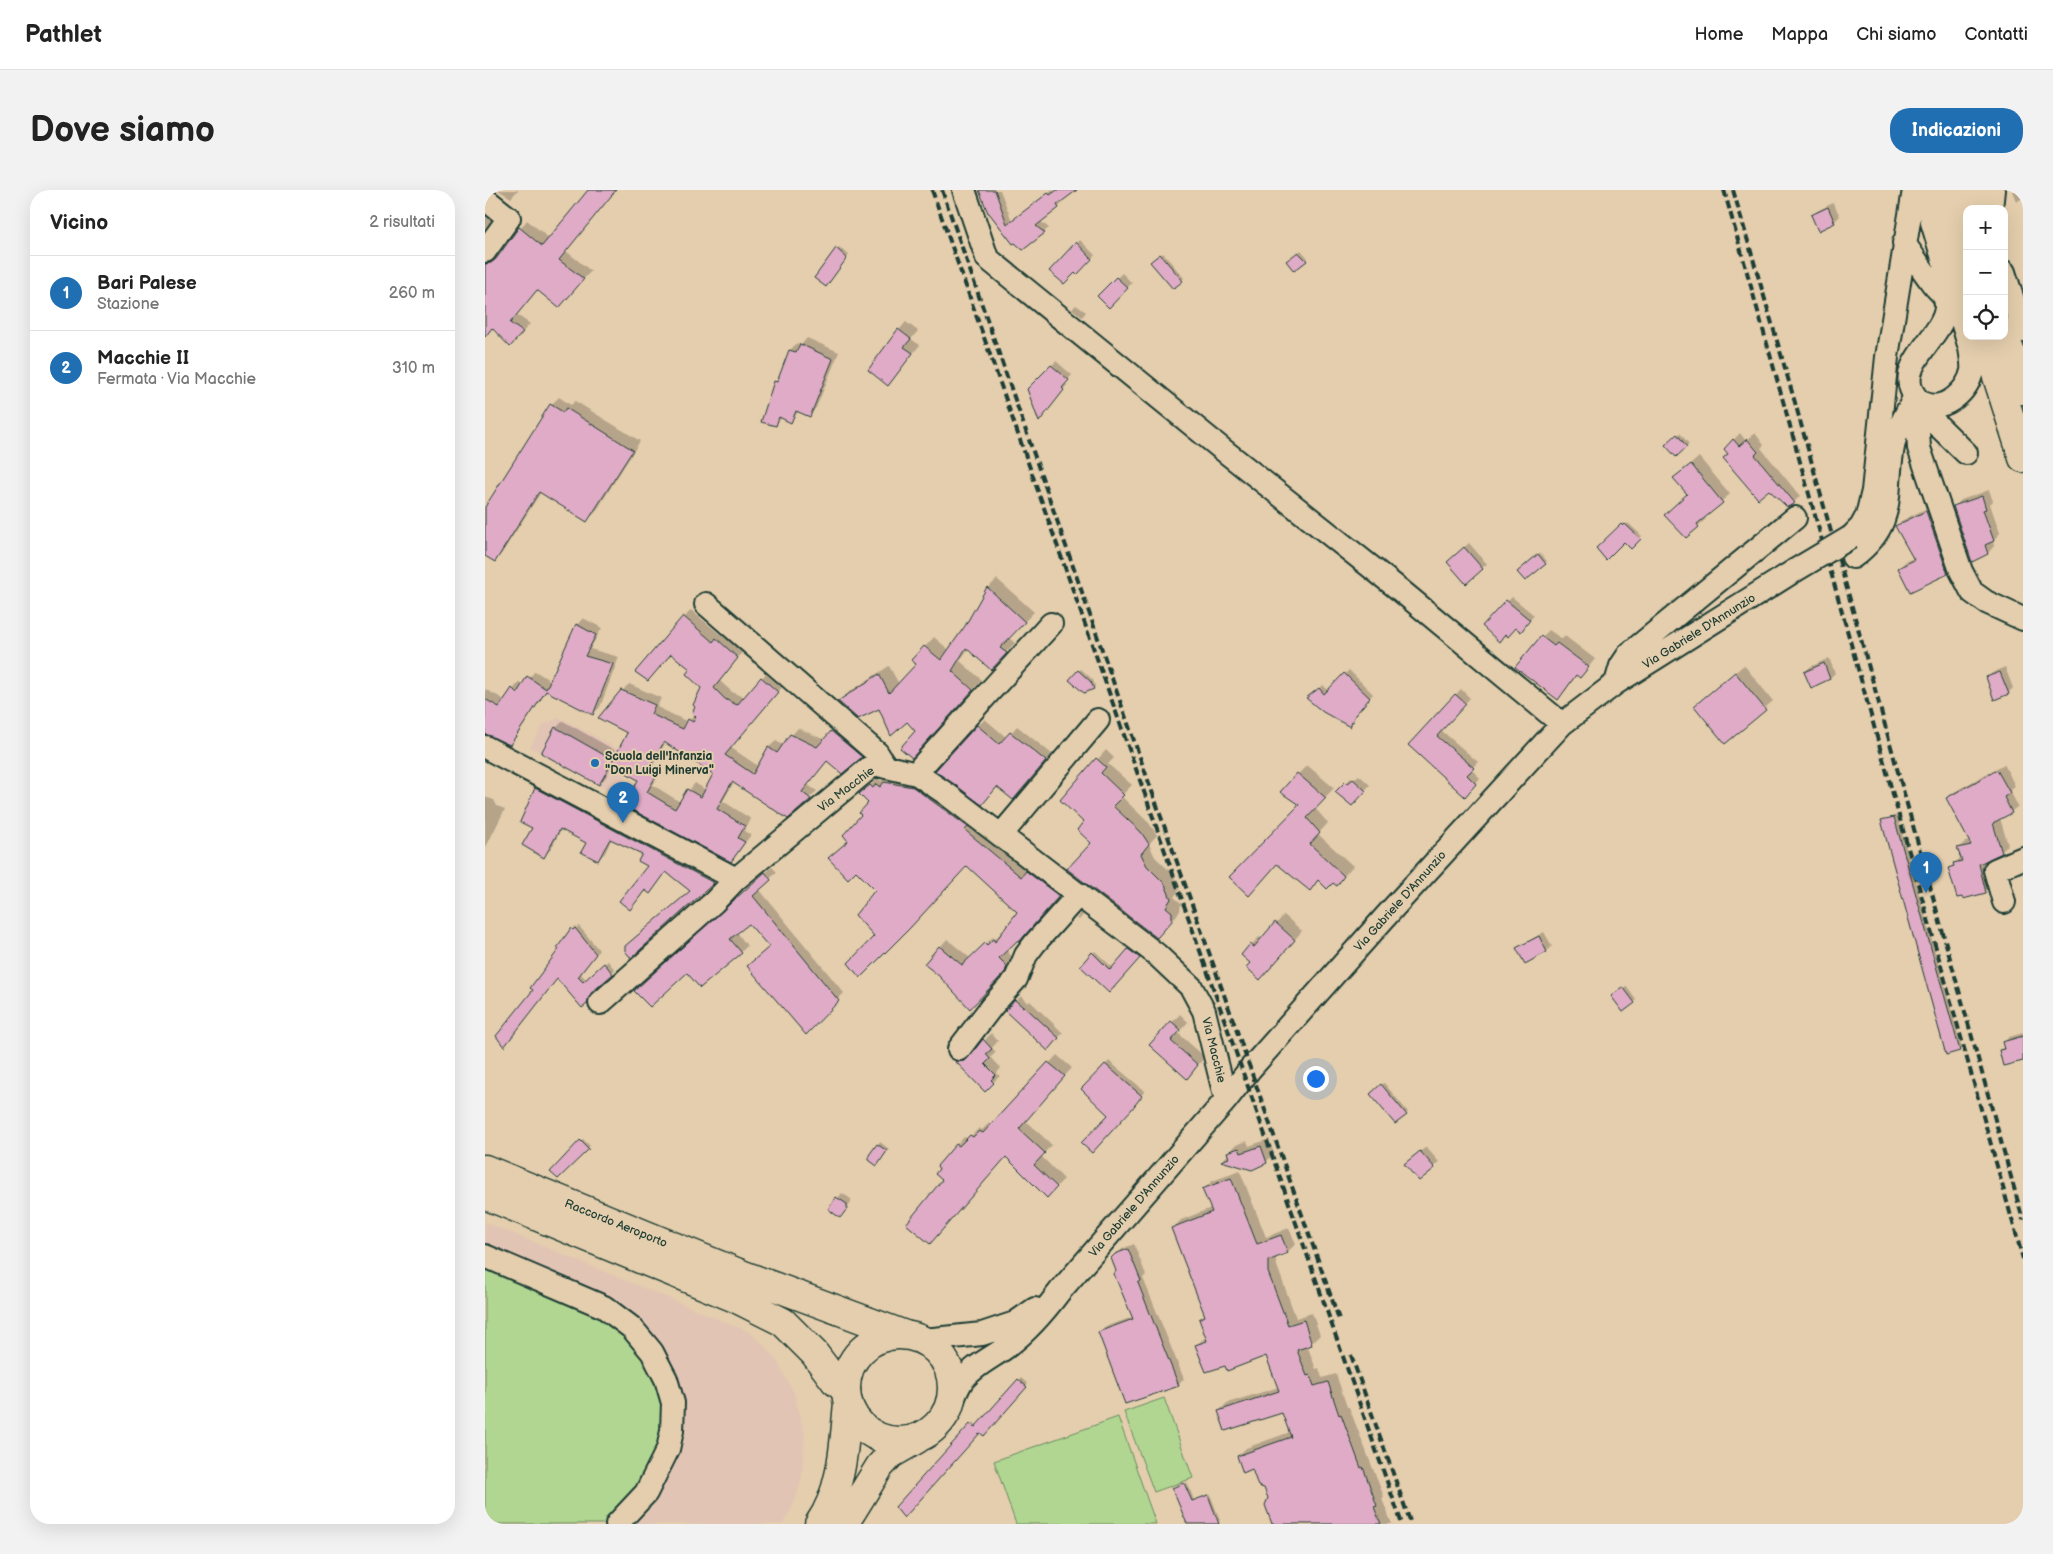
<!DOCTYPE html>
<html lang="it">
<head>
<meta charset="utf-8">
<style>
	body { margin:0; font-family:"Balsamiq Sans",sans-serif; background:#f2f2f2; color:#222 }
	.controls { position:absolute; right:15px; top:15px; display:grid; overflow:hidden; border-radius:10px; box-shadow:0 5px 20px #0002 }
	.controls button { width:45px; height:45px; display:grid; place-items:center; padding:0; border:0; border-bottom:1px solid #e0e0e0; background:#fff; color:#222; font:25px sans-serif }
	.you { position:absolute; left:830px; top:888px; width:18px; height:18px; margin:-12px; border:4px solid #fff; border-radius:50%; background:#1a73e8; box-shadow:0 0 0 8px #1a73e833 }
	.badge { display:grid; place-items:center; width:32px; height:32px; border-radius:50%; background:#1f6fb2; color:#fff; font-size:16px; font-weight:700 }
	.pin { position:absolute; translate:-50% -41px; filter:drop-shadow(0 1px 2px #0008) }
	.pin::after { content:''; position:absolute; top:26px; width:18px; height:15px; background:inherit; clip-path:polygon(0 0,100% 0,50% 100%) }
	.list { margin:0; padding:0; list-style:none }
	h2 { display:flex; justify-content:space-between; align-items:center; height:65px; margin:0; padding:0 20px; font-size:21px }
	h2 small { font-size:16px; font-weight:400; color:#767676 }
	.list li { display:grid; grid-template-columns:32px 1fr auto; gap:15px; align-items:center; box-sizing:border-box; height:75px; padding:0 20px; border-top:1px solid #e0e0e0 }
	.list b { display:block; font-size:19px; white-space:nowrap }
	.list p { margin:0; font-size:16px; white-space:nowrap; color:#767676 }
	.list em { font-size:16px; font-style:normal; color:#767676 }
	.icon { flex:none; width:28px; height:28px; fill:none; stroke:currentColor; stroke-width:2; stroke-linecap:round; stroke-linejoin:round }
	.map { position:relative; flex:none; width:1538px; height:1334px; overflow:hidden; border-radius:20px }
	header { display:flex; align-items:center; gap:30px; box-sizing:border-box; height:70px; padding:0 25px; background:#fff; border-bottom:1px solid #e0e0e0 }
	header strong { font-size:24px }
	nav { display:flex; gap:28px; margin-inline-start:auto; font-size:18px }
	.intro { display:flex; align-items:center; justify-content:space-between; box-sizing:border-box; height:120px; padding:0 30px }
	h1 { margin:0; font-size:35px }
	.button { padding:12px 22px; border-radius:20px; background:#1f6fb2; color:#fff; font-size:18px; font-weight:700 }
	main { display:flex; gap:30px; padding:0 30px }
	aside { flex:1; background:#fff; border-radius:20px; box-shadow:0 5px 20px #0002 }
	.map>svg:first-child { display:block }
	.built { fill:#e2c4b4 }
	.green { fill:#b0d691; stroke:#688a62 }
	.shadow { fill:#0003; fill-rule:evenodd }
	.building { fill:#dfabc6; stroke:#1f3d34; fill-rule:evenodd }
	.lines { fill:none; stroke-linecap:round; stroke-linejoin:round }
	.minor-casing { stroke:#1f3d34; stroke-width:26 }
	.major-casing { stroke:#1f3d34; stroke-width:31 }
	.highway-casing { stroke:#1f3d34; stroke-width:31 }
	.minor { stroke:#e4cead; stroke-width:22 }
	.major { stroke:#e4cead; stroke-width:28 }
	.highway { stroke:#e4cead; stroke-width:28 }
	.rail { stroke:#1f3d34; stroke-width:4; stroke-dasharray:8 4; stroke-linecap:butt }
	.minor-bridge-casing { stroke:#1f3d34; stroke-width:26; stroke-linecap:butt }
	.minor-bridge { stroke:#e4cead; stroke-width:22 }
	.poi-dot { fill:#1f6fb2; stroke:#e4cead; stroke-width:2 }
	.labels { text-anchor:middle; stroke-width:4; stroke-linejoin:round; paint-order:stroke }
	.street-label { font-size:12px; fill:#1f3d34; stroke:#e4cead }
	.poi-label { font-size:12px; font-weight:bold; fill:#1f3d34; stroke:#e4cead; text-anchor:start }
</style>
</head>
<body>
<header>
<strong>Pathlet</strong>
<nav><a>Home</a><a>Mappa</a><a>Chi siamo</a><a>Contatti</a></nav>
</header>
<div class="intro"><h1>Dove siamo</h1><a class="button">Indicazioni</a></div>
<main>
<aside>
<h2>Vicino<small>2 risultati</small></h2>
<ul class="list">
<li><span class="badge">1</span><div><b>Bari Palese</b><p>Stazione</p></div><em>260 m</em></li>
<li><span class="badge">2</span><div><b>Macchie II</b><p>Fermata · Via Macchie</p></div><em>310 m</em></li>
</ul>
</aside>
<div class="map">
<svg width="1538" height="1334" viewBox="0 0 1538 1334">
	<rect width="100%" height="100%" fill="#e4cead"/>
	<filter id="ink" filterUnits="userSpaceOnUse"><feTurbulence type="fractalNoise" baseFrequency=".02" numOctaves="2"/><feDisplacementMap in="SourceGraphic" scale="10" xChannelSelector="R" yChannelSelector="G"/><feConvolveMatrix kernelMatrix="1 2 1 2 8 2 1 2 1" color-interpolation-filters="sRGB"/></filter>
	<g filter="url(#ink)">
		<!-- built -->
		<path class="built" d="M75 528 148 567 133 606 45 557 59 534Z
			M0 1032 262 1141 277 1153 290 1168 309 1203 320 1245 316 1291 309 1313 298 1334H0Z"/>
		<!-- green -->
		<path class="green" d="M0 1076 126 1132 158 1164 178 1216 176 1256 153 1300 121 1334H0Z
			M679 1208 708 1288 669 1302 639 1222Z
			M633 1227 671 1334H531L509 1271Z"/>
		<!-- shadow -->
		<path class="shadow" d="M13 0H33L26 8Z
			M104 0H131L81 61 106 81 74 116 53 99 32 125 45 134 32 148 8 137 1 144 0 64 7 67 14 66 42 30 65 49Z
			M495 0H515L527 31 567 0 570 2 573 0H590L576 10 578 12 574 17 555 31 564 38 538 58Z
			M1538 0V8L1531 12 1527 1Z
			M1348 13 1355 26 1350 31 1334 39 1327 26 1332 21Z
			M0 14 13 22 0 42Z
			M595 50 610 65 592 83 566 81Z
			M354 57 364 65 343 93 352 59Z
			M816 60 823 68 821 71 805 69Z
			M678 63 699 88 688 98 667 72Z
			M637 83 647 93 624 116 614 106Z
			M591 115 601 122 597 127 587 119Z
			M421 132 433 141 426 149 435 155 403 194 414 140Z
			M322 148 354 162 331 218 324 225 314 221 306 231 298 227 290 234V192L295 187 305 160 312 153 316 155Z
			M571 171 587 185 580 193 582 195 558 225 544 200Z
			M74 207 86 215 90 211 155 251 110 323 102 330 56 302 17 363 10 371 0 365V319L66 215Z
			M1195 243 1204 254 1191 265 1182 255Z
			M1255 243 1261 251 1270 243 1279 255 1276 258 1315 306 1309 312 1240 259Z
			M1214 267 1245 304 1219 327 1221 329 1201 346 1203 304 1190 288Z
			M1504 300 1508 311 1505 314 1515 343 1508 351 1509 356 1503 363 1469 317 1476 310Z
			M1448 315 1469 376 1462 382 1414 378 1421 371 1429 368 1412 336 1418 330Z
			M1139 333 1141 335 1143 333 1157 346 1146 357 1139 350 1112 358Z
			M984 353 1002 374 997 378 968 367Z
			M1055 363 1062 371 1040 389 1034 382Z
			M512 389 549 422 524 448 530 453 515 469 483 459 475 471 497 490 436 557 432 540 422 531 395 518 355 511 364 502 404 476 414 494 432 474 428 470 449 447 464 460 481 437 503 398Z
			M1027 407 1049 425 1040 436H999Z
			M206 420 236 445 239 442 259 460 235 491 247 502 260 508 283 481 299 495 245 557 273 576 284 557 291 551 298 555 313 538 340 550 354 535 383 559 376 566 342 570 323 595 332 601 303 627 249 592 238 611 266 629 259 641 266 645 246 670 141 615 155 589 128 573 121 587 114 594 71 538 78 531 133 562 143 543 137 501 144 494 176 508 172 517 203 532 210 524 217 498 206 479 186 463 152 482ZM181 552 230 584 221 600 210 593 195 612 168 595 177 579 168 575Z
			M98 428 117 438 105 459 134 467 115 517 108 524 62 500 31 547 25 554 0 534V499L20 510 34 492 38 496 50 481 66 491 92 435Z
			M1064 440 1077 449 1080 446 1110 469 1102 479 1092 484 1080 501 1057 447Z
			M1344 468 1350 483 1345 488 1327 496 1320 482 1325 477Z
			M1259 475 1288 511 1240 552 1219 508Z
			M1520 477 1528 498 1523 503 1502 488 1507 483Z
			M596 479 608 490 610 496 608 498 586 490Z
			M864 480 888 504 874 520 864 535 827 504 838 495 844 501Z
			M976 499 985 508 956 540 993 572 986 579 995 588 985 600 924 555Z
			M500 529 522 548 532 536 567 564 535 602 513 596 497 613 493 536Z
			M621 560 629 568 623 574 647 595 636 606 664 633 672 645 664 654 670 667 689 685 694 700 689 707 696 713 695 721 681 738 608 653 599 632 576 610Z
			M1519 574 1530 596 1525 601 1533 616 1526 622 1515 628 1523 655 1516 662 1500 670 1507 695 1500 702 1465 678 1476 667 1474 658 1480 652 1485 651 1462 608 1469 602Z
			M822 575 849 598 830 618 843 633 833 644 868 676 852 694 848 691 834 690 825 699 815 615 797 601Z
			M407 585 435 590 580 699 541 743 521 760 529 769 527 773 492 810 441 774 462 749 485 768 508 747 510 749 516 743 517 744 534 722 482 675 390 746 391 700 365 651 385 613 383 597 393 588 396 591 399 588 402 590Z
			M874 585 885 595 867 614 852 602 866 588 868 590Z
			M58 592 235 685 147 766 149 749 206 700 182 681 171 695 161 700 145 718 164 675 159 663 127 648 120 663 113 670 103 652 77 638 66 659 59 666 49 637 51 599Z
			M0 607 9 610 12 616 20 619 0 659Z
			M1412 625 1477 858 1475 860 1398 631Z
			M287 677 292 682 274 699 359 803 321 843 285 756 264 732 252 742 262 756 256 762 157 794Z
			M598 721 600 723 594 730 592 728Z
			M799 725 817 741 783 781 767 773 757 765 774 747 777 750Z
			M90 736 92 738 94 736 114 760 96 784 102 790 123 771 130 780 109 799 101 813 72 788 50 800Z
			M1059 742 1067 756 1062 761 1033 759 1038 754Z
			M646 758 656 766 624 801 597 776 610 761 628 778Z
			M1141 796 1151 810 1149 812 1130 804Z
			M536 806 543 813 545 811 578 843 563 859 522 821Z
			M695 824 703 832 693 843 720 867 702 887 666 855Z
			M506 843 513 851 507 858 511 862 506 867 516 878 512 883 515 886 500 900 472 871 478 865 489 864Z
			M1538 843V869L1515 860 1520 856 1519 852 1524 847Z
			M572 865 587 878 540 930 567 955 556 966 579 989 570 998 522 965 458 990 472 954 479 947 483 949 494 938 497 940 503 934 506 936Z
			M624 871 660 901 610 957 625 925 598 899Z
			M899 893 923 922 910 933 887 904Z
			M98 949 105 956 73 988 67 982Z
			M784 949 789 964 781 972 767 979 738 970 751 955 762 951 764 956Z
			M395 952 404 959 394 972 385 965Z
			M941 957 954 972 935 989 926 969Z
			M755 981 781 1047 804 1038 811 1054 802 1062 791 1067V1073L811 1128 827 1123 835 1145 827 1153 822 1155 831 1179 834 1178 837 1188 851 1184 862 1217H864L899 1307 897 1309 907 1334H789L784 1308 780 1297 768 1278 753 1266 761 1258 805 1242 798 1221H734L742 1213 794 1197 782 1164 741 1174 711 1155 722 1146 715 1129 720 1124 688 1038 696 1030 726 1018 719 999 727 991Z
			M357 1003 366 1009V1013L360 1021 344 1019Z
			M649 1054 661 1085 658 1088 699 1189 693 1195 614 1143 619 1137 648 1127 633 1082 631 1065 637 1059Z
			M536 1188 543 1194 499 1244 496 1241 411 1317 486 1234 488 1232 493 1236Z
			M702 1292 709 1310 725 1304 735 1330 733 1332 727 1334H703L689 1298Z"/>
		<!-- building -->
		<path class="building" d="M103 0H131L74 70 99 89 74 118 52 100 25 133 38 142 25 157 7 138 0 147V74L6 73 11 69 34 37 57 56Z
			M494 0H510L522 34 563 3 565 5 572 0H592L572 15 574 18 551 36 560 43 538 60 530 53 528 54 504 23H503Z
			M1343 17 1350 33 1333 41 1326 25Z
			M591 52 607 69 592 85 590 83 579 94 564 81Z
			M351 58 362 68 341 97 329 88Z
			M813 62 822 71 809 81 801 71Z
			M675 64 698 91 688 99 665 72Z
			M631 87 643 98 624 118 612 106Z
			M413 139 426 149 419 157 428 163 403 196 383 180Z
			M315 154 348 169 325 227 311 221 306 233 294 227 291 236 276 232 289 191 292 192 304 160 311 162Z
			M566 175 584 190 577 198 579 200 554 232 542 199Z
			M65 214 78 222 81 218 148 260 102 332 54 302 10 372 0 366V317Z
			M1192 244 1202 257 1191 267 1180 255Z
			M1248 249 1254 256 1262 249 1273 262 1270 265 1310 313 1307 315 1302 317 1284 300 1273 309 1238 268 1243 264 1239 259Z
			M1206 274 1238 313 1212 334 1214 337 1201 348 1179 325 1202 304 1188 288Z
			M1497 306 1501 319 1498 320 1509 351 1500 355 1503 364 1487 372 1468 316Z
			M1441 321 1463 384 1425 402 1413 378 1429 370 1410 336Z
			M1136 334 1138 336 1140 334 1156 349 1146 359 1139 352 1121 370 1111 358Z
			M979 357 998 379 981 394 962 372Z
			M1053 364 1061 374 1040 391 1032 382Z
			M502 397 540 432 515 458 522 463 506 480 481 458 467 481 488 500 427 568 415 558 430 541 422 532 406 546 394 519 373 529 353 511 394 484 404 503 431 474 426 470 439 456 456 470 480 436Z
			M1021 410 1045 430 1036 442 1031 438 1023 447 1020 444 1014 452 997 436Z
			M198 426 228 452 231 448 253 468 229 498 240 509 252 515 276 487 293 502 240 565 268 584 283 557 292 563 305 544 332 557 346 541 377 567 357 584 342 571 317 602 326 609 303 629 247 592 232 619 260 636 253 648 260 652 246 672 140 616 153 590 126 574 114 595 56 563 70 537 128 570 142 543 113 528 136 500 170 515 166 524 198 539 203 529 208 532 211 527 207 523 210 517 208 515 216 498 201 484 205 479 186 464 163 491 150 482ZM179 552 228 584 216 607 202 599 190 619 162 602 171 586 162 582Z
			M91 434 111 445 100 466 128 474 108 525 61 501 25 555 0 544V509L14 517 27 498 32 503 42 486 61 499Z
			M1056 446 1069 456 1072 453 1104 477 1095 488 1091 485 1073 510 1030 477Z
			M1339 473 1345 489 1326 498 1319 482Z
			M593 480 606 492 609 499 599 503 584 490Z
			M1250 482 1281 520 1240 554 1209 516Z
			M1515 482 1524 504 1509 510 1501 487Z
			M859 483 885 508 870 525 865 537 838 522 821 508 834 498 839 504Z
			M970 504 981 514 952 546 989 578 982 585 991 594 980 607 923 555Z
			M492 535 514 554 525 542 561 571 528 610 512 597 497 615 450 581Z
			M611 568 621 577 616 583 639 605 628 616 656 642 664 654 656 664 662 676 680 694 686 709 681 717 687 722V731L672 748 582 679 606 653 592 640 598 632 575 610Z
			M1512 580 1525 603 1519 607 1527 623 1508 633 1517 663 1494 674 1501 703 1478 709 1477 707 1472 708 1463 678 1469 676 1468 673 1477 671 1472 658 1486 655 1461 608Z
			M812 583 841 608 822 628 835 643 825 654 859 686 852 696 848 693 842 699 833 690 825 701 792 674 764 706 744 687 814 615 795 602Z
			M868 589 881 601 867 616 850 602 860 592 862 594Z
			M399 592 428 597 483 637 480 640 536 687 541 681 574 706 534 752 532 751 514 768 522 776 520 782 485 819 454 786 439 774 454 756 477 775 500 753 502 755 508 749 510 752 532 722 482 676 425 738 375 788 363 773 389 746 370 725 390 700 371 681 363 689 343 668 363 651 358 645 376 625 374 623 383 613 374 604 385 595 388 598 391 594 395 597Z
			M50 598 229 693 146 768 140 761V756L205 701 181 682 165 704 160 700 145 720 134 711 162 676 153 671 157 664 125 649 113 671 96 662 101 653 75 639 59 668 37 655 47 638 35 632Z
			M1409 627 1475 861 1461 865 1396 630Z
			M280 682 286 690 268 706 354 811 321 845 262 776 284 757 264 734 245 749 257 763 215 798 202 783 165 817 149 801Z
			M790 732 810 750 775 790 761 777 765 773 756 765 765 754 769 757Z
			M86 738 88 740 90 738 111 764 93 787 98 792 119 773 128 784 106 803 102 814 97 818 72 789 19 857 11 846 48 800 45 798 74 759 72 758Z
			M1054 746 1062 762 1040 774 1031 758Z
			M643 759 655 768 624 803 595 776 607 762 625 780Z
			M1138 797 1150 813 1138 822 1126 806Z
			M530 810 538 817 539 816 574 848 563 861 520 821Z
			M686 831 696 840 686 851 713 875 702 889 664 855Z
			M1538 846V871L1518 876 1514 860 1519 859 1517 852Z
			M498 849 507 859 501 864 505 869 500 874 511 885 506 890 509 893 500 902 470 871H479L484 867Z
			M563 872 580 886 534 939 560 963 549 975 572 997 562 1008 521 967 445 1054 421 1034 457 990 450 984 454 979 452 976 471 954 474 956 485 945 488 947 494 941 498 943Z
			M620 874 657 906 646 920 607 963 596 953 623 925 596 899Z
			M896 894 922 925 910 934 885 904Z
			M95 950 104 959 73 989 65 982Z
			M392 954 402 961 392 976 384 970V965Z
			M776 956 782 973 767 980 736 971 744 968 742 962 754 958 756 963Z
			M935 961 950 978 934 991 919 974Z
			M746 988 772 1054 796 1045 803 1063 783 1071V1082L803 1135 819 1130 827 1155 812 1160 822 1186 825 1185 829 1196 843 1192 854 1225 856 1224 876 1278 878 1277 892 1316 889 1317 896 1334H787L780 1315 783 1308 779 1298 773 1296 767 1279 758 1283 752 1266 806 1247 797 1223 740 1241 733 1221 794 1201 781 1166 742 1181 740 1176 721 1182 710 1155 722 1151 714 1129 720 1126 686 1038 727 1022 717 999Z
			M351 1007 362 1014V1019L355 1028 343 1019Z
			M643 1059 656 1091 653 1093 694 1196 640 1214 613 1142 648 1129 629 1084 631 1081 626 1068 630 1064Z
			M533 1189 542 1197 499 1246 495 1243 419 1328 410 1317 485 1234 490 1237Z
			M699 1293 707 1311 723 1305 734 1334H702L687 1298Z"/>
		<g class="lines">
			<!-- minor casing -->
			<g class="minor-casing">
				<path id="minor" d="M479 0 502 68 737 259 915 400 1077 534
					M0 9 24 28 0 61
					M1506 19 1508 0
					M1419 53C1429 67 1438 81 1448 94 1451 98 1455 101 1458 105 1460 108 1461 112 1461 116 1461 144 1413 172 1427 201 1430 207 1434 212 1440 214 1461 222 1483 200 1487 181 1488 174 1486 165 1485 158L1447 32 1445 0
					M1519 82 1538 141
					M1438 214 1433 241 1434 258 1476 381 1487 402 1501 412 1538 429
					M1437 220 1481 263
					M1366 347 1376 337 1382 326 1388 301 1402 167 1429 0
					M1368 367C1415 332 1398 300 1409 252 1413 237 1423 221 1430 206
					M221 414 392 563 401 577
					M1131 493 1136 476 1144 464 1310 328
					M0 557 251 689
					M432 584 437 576 566 434
					M516 645 613 530
					M1519 712 1510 680 1538 668
					M115 813 229 712 251 689 389 574 432 584 463 605 671 764 706 797 719 821 741 910
					M474 859 507 816 531 789 541 765 550 753 594 704
					M0 1066 119 1117 147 1138 167 1162 181 1189 188 1213 187 1241 183 1259 161 1303 132 1334
					M439 1150 497 1144 530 1133 550 1119
					M467 1212C470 1205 473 1197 477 1191 489 1175 509 1167 524 1155 544 1140 560 1121 575 1101L741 910 765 879 910 716 1077 534 1131 493 1309 381"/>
			</g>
			<!-- major casing -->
			<g class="major-casing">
				<path id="major" d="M361 1198a53 53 0 1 1 106 0a53 53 0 1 1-106 0Z
					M334 1334C358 1300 359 1253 363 1213
					M359 1334 395 1276 406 1264 432 1249"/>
			</g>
			<!-- highway casing -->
			<g class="highway-casing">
				<path id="highway" d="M1464 0 1474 66 1482 91
					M1486 0 1489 19
					M1519 143 1538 200
					M1499 146 1538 268
					M0 979 261 1086 420 1145
					M0 1005 250 1108 298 1132 329 1163 350 1191 361 1200"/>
			</g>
			<!-- minor -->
			<use href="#minor" class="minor"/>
			<!-- major -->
			<use href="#major" class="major"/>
			<!-- highway -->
			<use href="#highway" class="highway"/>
			<!-- rail -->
			<path class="rail" d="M447 0 917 1334
				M457 0 630 497 855 1132
				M1239 0 1538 1069
				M1248 0 1309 209 1538 1030
				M866 1165 926 1334"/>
			<!-- minor-bridge casing -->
			<g class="minor-bridge-casing">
				<path id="minor-bridge" d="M1309 381 1366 347"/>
			</g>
			<!-- minor-bridge -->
			<use href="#minor-bridge" class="minor-bridge"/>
		</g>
	</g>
	<!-- markers -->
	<circle class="poi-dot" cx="110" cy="573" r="5"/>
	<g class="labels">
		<!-- street labels -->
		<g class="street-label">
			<text transform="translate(1214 441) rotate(-32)" y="4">Via Gabriele D'Annunzio</text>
			<text transform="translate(361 599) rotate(-37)" y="4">Via Macchie</text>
			<text transform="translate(915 711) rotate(-48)" y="4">Via Gabriele D'Annunzio</text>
			<text transform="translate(729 860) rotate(76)" y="4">Via Macchie</text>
			<text transform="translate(649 1016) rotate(-49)" y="4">Via Gabriele D'Annunzio</text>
			<text transform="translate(131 1033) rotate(22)" y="4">Raccordo Aeroporto</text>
		</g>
		<!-- poi labels -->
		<g class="poi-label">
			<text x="120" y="570">Scuola dell'Infanzia<tspan x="120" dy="14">"Don Luigi Minerva"</tspan></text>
		</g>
	</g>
</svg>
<div class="controls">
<button>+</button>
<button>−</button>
<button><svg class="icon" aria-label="locate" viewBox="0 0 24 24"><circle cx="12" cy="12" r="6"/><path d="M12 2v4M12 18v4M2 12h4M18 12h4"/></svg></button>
</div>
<div class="you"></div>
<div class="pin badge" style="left:1441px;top:703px">1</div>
<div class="pin badge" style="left:138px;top:633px">2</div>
</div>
</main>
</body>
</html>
